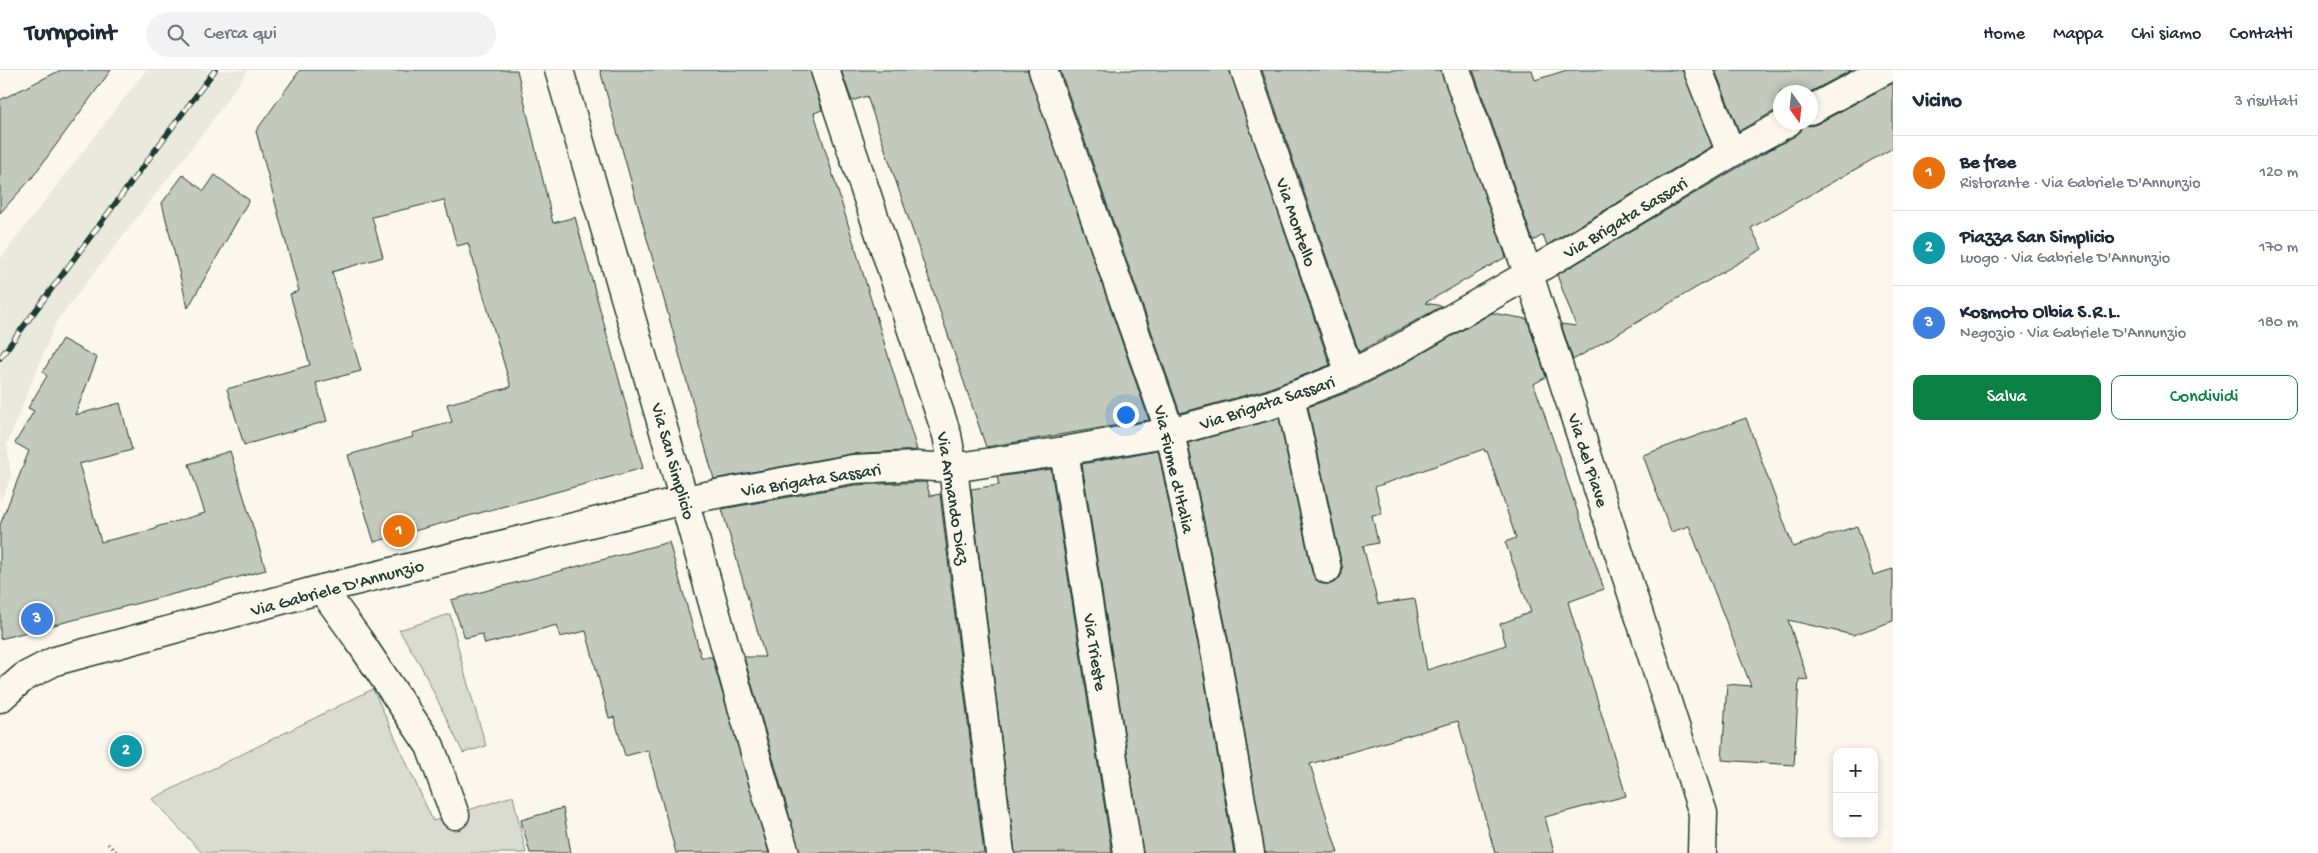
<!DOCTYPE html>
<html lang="it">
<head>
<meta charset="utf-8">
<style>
	body { margin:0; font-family:"Gochi Hand",sans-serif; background:#f2f2f3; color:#1f2937 }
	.controls { position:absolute; right:15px; bottom:15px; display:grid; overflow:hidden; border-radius:10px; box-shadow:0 2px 8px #0003 }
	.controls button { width:45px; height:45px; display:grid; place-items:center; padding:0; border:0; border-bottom:1px solid #e0e1e3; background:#fff; color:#1f2937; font:25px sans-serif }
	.compass { position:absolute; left:1773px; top:15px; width:45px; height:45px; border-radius:50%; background:#fff; box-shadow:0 2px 8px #0003; rotate:165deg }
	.you { position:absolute; left:1125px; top:344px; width:18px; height:18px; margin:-12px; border:4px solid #fff; border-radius:50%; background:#1a73e8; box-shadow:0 0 0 8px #1a73e833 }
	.badge { display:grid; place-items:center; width:32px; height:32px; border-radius:50%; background:#0b8043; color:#fff; font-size:16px; font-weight:700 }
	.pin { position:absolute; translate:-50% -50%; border:2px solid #fff; box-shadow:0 1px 5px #0006 }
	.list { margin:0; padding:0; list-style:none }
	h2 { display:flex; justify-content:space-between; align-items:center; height:65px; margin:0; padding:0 20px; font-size:21px }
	h2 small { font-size:16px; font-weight:400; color:#747a83 }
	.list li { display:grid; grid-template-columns:32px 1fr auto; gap:15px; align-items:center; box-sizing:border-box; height:75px; padding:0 20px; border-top:1px solid #e0e1e3 }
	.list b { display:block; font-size:19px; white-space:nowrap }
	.list p { margin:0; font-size:16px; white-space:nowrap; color:#747a83 }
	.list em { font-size:16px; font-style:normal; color:#747a83 }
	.actions { display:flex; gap:10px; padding:15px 20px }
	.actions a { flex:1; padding:11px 0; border:1px solid #0b8043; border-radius:10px; text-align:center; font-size:18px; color:#0b8043 }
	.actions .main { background:#0b8043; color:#fff }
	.icon { flex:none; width:28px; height:28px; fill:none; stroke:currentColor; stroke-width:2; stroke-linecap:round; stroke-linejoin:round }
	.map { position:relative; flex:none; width:1893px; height:783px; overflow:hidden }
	header { display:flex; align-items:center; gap:30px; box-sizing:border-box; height:70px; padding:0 25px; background:#fff; border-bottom:1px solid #e0e1e3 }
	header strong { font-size:24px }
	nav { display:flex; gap:28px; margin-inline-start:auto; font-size:18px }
	.search { width:350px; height:45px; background:#f2f2f3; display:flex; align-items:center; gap:12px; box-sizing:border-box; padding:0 18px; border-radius:28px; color:#747a83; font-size:19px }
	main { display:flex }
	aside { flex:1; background:#fff }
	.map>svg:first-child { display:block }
	.built { fill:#eae9de }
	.green { fill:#dbdcd1; stroke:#7d8c82 }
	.building { fill:#c4c9be; stroke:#1f3d34; fill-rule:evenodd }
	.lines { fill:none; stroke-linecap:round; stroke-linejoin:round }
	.minor-casing { stroke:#1f3d34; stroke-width:31 }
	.major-casing { stroke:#1f3d34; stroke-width:31 }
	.path { stroke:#1f3d34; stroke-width:3; stroke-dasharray:1 4; stroke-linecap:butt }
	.minor { stroke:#fbf7ec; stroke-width:28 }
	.major { stroke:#fbf7ec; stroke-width:28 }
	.rail-casing { stroke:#1f3d34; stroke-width:5.5 }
	.rail { stroke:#fbf7ec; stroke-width:4; stroke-dasharray:11; stroke-linecap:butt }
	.labels { text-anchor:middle; stroke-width:4; stroke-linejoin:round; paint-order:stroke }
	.street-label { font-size:18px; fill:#1f3d34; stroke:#fbf7ec }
</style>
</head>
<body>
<header>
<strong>Turnpoint</strong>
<div class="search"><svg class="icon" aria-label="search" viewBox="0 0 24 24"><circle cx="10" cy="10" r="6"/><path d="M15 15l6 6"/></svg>Cerca qui</div>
<nav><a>Home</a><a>Mappa</a><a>Chi siamo</a><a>Contatti</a></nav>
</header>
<main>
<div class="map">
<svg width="1893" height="783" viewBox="0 0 1893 783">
	<rect width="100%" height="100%" fill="#fbf7ec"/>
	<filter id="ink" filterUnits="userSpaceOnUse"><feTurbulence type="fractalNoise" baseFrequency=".02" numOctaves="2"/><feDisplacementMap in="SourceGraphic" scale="10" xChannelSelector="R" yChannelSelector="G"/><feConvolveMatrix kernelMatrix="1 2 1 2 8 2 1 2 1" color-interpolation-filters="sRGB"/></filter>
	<g filter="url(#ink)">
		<!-- built -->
		<path class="built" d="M146 0H248L207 58 56 252 7 374 11 407 0 433V189Z"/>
		<!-- green -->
		<path class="green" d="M450 544 464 601 486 676 463 683 420 594 399 560Z
			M373 619 433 751 513 726 526 783H202L152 729Z"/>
		<!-- building -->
		<path class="building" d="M61 0H111L31 109 0 143V30Z
			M300 0H517L553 153 575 147 643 398 374 472 348 385 413 367 412 363 452 352 447 334 511 317 468 173 457 176 444 130 372 147 383 187 332 202 361 301 316 313 327 351 244 375 227 319 310 295 290 224 299 221 256 61Z
			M600 0H810L822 40 814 43 917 380 850 384 714 409Z
			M841 0H1028L1149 350 986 377 867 26 852 31Z
			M1060 0H1230L1330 295 1265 320 1180 343Z
			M1262 0H1441L1506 187 1425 233 1442 236 1359 282Z
			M1473 0H1532L1535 10 1567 0H1683L1712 76 1547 175 1543 165 1533 171Z
			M1715 0H1852L1810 22H1780V38L1739 61Z
			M1893 13V78L1751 158 1762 179 1573 290 1561 254 1576 256 1557 205 1739 97 1795 66 1801 61 1803 54 1810 56 1817 54Z
			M183 105 204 121 215 105 249 130 188 238 162 133Z
			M1492 243 1527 249 1546 307 1534 314 1604 519 1568 532 1626 726 1545 747 1554 783H1495L1458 651 1310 694 1338 783H1265L1231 583 1188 373 1279 348 1312 502 1315 509 1322 514H1331L1338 510 1342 504V496L1308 337 1356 319 1397 298ZM1484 379 1485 382 1487 381 1516 468 1505 472 1531 542 1500 554 1506 575 1427 600 1415 529 1378 534 1363 476 1378 473 1372 445 1382 444 1375 417Z
			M62 269 97 288 75 345 120 333 132 380 79 394 101 472 156 459V457L205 443 189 394 230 381 266 500 0 569V455L29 381 15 373 34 341 28 338 47 306 43 302Z
			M1746 348 1793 477 1857 456 1873 505 1893 499V551L1853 565 1788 550 1808 610 1799 609 1794 695 1722 690 1727 614 1751 616 1689 456 1671 462 1643 385Z
			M1158 380 1201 589 1234 783H1143L1082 394Z
			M1051 399 1112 783H1015L971 419 999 415 997 407Z
			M926 412 930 426 940 424 984 783H800L744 587H765L722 439 855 415Z
			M669 472 701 587H712L769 783H676L648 680 625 686 614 647 609 648 586 561 560 567 557 555 485 574 482 564 465 568 451 530Z
			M563 738 571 783H530L521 750Z"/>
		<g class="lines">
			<!-- minor casing -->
			<g class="minor-casing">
				<path id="minor" d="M825 0 947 365 953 398 1000 783
					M1043 0 1170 362 1216 586 1250 783
					M1245 0 1350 304
					M1456 0 1533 217 1703 743 1702 783
					M1698 0 1731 83
					M1810 40 1885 0
					M1290 327 1327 499
					M1064 381 1128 783
					M322 519 358 569 430 676 455 745
					M785 783 767 725 684 430 853 399 917 396 953 398 1064 381 1170 362 1270 335 1350 304 1390 284 1529 204 1731 83 1788 52"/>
			</g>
			<!-- major casing -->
			<g class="major-casing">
				<path id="major" d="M0 628 24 607 55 591 322 519 684 430 559 0"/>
			</g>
			<!-- path -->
			<path class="path" d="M108 774 118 783"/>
			<!-- minor -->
			<use href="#minor" class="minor"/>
			<!-- major -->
			<use href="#major" class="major"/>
			<!-- rail casing -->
			<g class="rail-casing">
				<path id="rail" d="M0 288 215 0"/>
			</g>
			<!-- rail -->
			<use href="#rail" class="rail"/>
		</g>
	</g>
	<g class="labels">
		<!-- street labels -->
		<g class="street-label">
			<text transform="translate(1625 147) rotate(-31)" y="6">Via Brigata Sassari</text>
			<text transform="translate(1297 152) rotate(71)" y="6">Via Montello</text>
			<text transform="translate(1267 332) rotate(-18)" y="6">Via Brigata Sassari</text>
			<text transform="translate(1589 390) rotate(72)" y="6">Via del Piave</text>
			<text transform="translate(674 391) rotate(74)" y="6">Via San Simplicio</text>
			<text transform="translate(1175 399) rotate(77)" y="6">Via Fiume d'Italia</text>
			<text transform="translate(811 409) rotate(-9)" y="6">Via Brigata Sassari</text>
			<text transform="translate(954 428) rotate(81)" y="6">Via Armando Diaz</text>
			<text transform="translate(337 517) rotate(-15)" y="6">Via Gabriele D'Annunzio</text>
			<text transform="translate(1096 582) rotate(81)" y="6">Via Trieste</text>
		</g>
	</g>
</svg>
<div class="controls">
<button>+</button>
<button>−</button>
</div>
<svg class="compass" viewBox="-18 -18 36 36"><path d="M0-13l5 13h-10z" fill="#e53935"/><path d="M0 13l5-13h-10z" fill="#747a83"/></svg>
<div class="you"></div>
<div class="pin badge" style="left:399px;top:461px;background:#e8710a">1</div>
<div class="pin badge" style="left:126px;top:681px;background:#0f9aa8">2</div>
<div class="pin badge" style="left:37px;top:549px;background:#3f7fe0">3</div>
</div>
<aside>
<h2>Vicino<small>3 risultati</small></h2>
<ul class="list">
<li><span class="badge" style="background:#e8710a">1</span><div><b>Be free</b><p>Ristorante · Via Gabriele D'Annunzio</p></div><em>120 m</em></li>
<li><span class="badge" style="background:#0f9aa8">2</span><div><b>Piazza San Simplicio</b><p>Luogo · Via Gabriele D'Annunzio</p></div><em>170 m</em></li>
<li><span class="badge" style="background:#3f7fe0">3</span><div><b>Kosmoto Olbia S.R.L.</b><p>Negozio · Via Gabriele D'Annunzio</p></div><em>180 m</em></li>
</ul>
<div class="actions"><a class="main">Salva</a><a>Condividi</a></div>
</aside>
</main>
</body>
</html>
